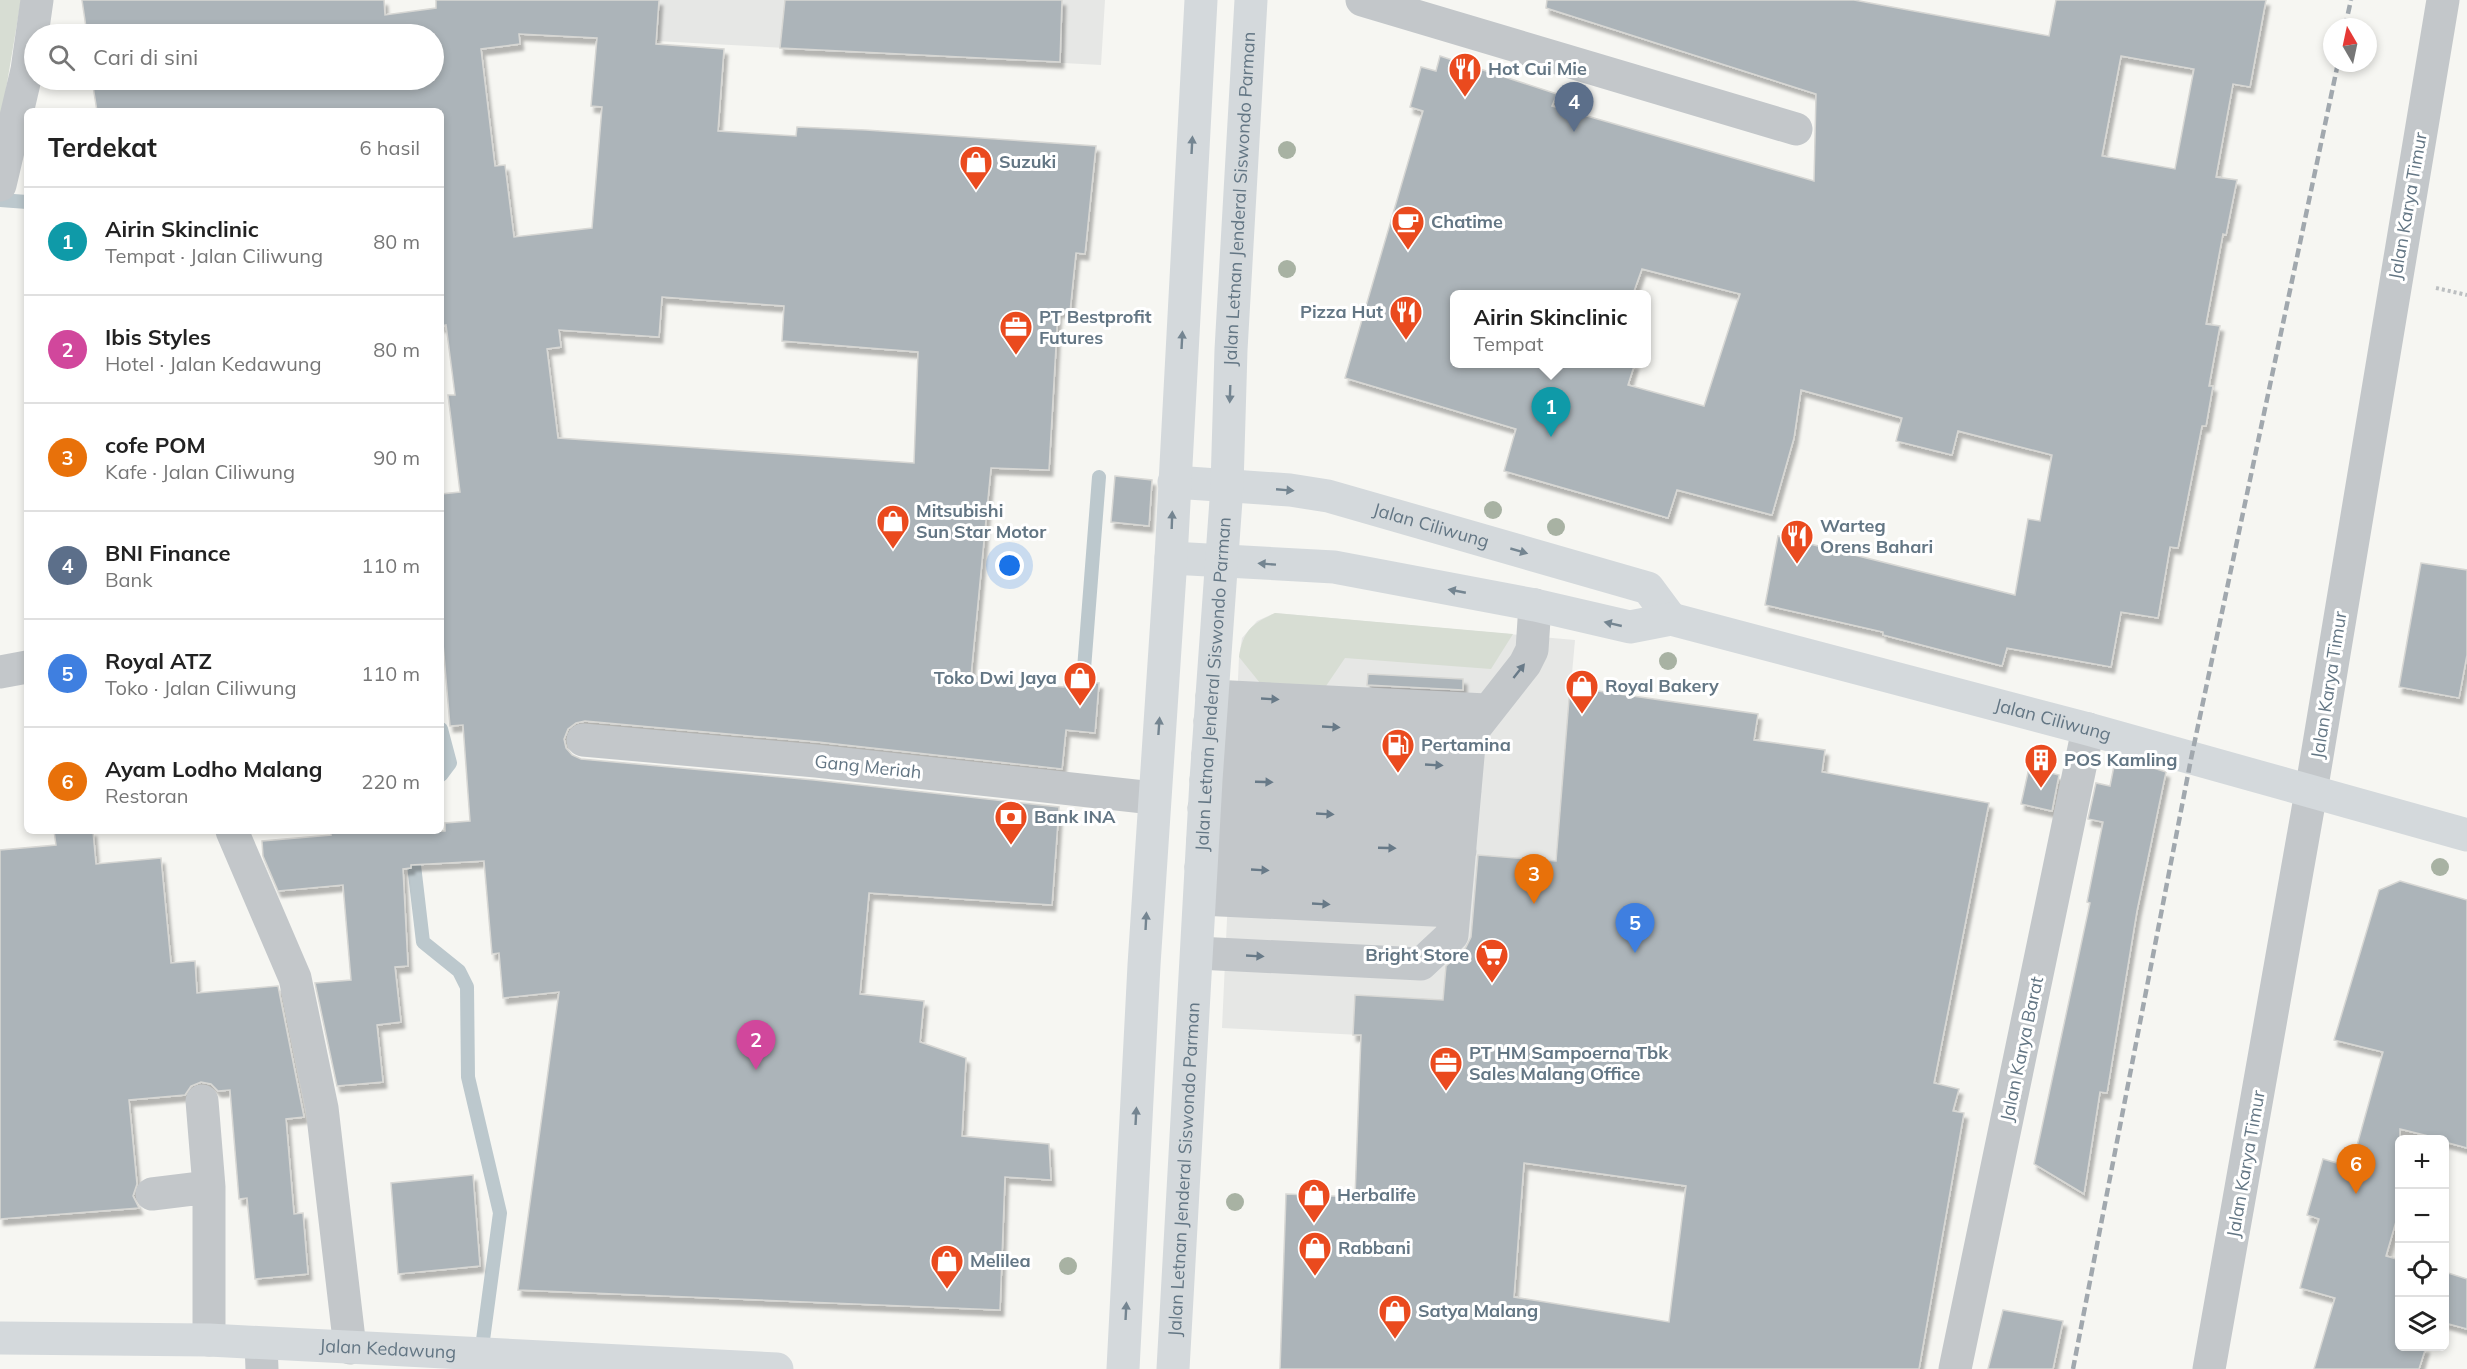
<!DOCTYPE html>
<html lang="id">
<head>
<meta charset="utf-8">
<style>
	body { margin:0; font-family:Mulish,sans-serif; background:#f2f2f2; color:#222 }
	.controls { position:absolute; right:18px; bottom:18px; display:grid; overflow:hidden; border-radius:9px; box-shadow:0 3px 9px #0003 }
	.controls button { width:54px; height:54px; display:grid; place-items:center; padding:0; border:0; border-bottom:2px solid #e0e0e0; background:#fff; color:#222; font:30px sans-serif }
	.compass { position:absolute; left:2323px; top:18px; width:54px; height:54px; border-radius:50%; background:#fff; box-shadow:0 3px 9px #0003; rotate:351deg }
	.you { position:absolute; left:1010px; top:566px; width:21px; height:21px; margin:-15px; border:4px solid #fff; border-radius:50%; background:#1a73e8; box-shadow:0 0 0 9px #1a73e833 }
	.badge { display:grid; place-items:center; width:39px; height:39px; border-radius:50%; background:#ea4a1e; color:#fff; font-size:20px; font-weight:700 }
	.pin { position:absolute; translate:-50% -50px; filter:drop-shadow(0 2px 3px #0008) }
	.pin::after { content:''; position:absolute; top:32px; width:21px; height:18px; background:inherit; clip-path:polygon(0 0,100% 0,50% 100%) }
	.popup { position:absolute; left:1450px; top:290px; width:201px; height:78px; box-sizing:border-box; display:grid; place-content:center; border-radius:9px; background:#fff; filter:drop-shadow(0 2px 4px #0005); font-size:20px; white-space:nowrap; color:#767676 }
	.popup b { font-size:22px; color:#222 }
	.popup::after { content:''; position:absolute; left:50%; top:100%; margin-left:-12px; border:12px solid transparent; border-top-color:#fff }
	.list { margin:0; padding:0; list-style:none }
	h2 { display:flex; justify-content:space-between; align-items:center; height:78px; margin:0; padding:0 24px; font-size:26px }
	h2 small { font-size:20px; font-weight:400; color:#767676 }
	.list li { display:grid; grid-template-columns:39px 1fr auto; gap:18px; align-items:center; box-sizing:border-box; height:108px; padding:0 24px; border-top:2px solid #e0e0e0 }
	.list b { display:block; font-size:22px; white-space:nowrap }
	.list p { margin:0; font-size:20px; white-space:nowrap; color:#767676 }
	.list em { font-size:20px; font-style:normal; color:#767676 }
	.icon { flex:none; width:33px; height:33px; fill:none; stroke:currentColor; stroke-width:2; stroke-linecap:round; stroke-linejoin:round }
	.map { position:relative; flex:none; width:2467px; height:1369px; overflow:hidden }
	.search { position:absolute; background:#fff; box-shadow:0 3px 9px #0003; left:24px; top:24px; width:420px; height:66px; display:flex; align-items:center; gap:15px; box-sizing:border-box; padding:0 21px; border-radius:33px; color:#767676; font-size:22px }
	.panel { position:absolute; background:#fff; box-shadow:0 3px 9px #0003; left:24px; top:108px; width:420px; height:726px; border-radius:9px }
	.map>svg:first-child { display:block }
	.built { fill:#e6e7e5 }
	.green { fill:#d7ddd3 }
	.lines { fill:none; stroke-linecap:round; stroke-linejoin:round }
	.stream { stroke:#bcc8cd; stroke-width:14 }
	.building { fill:#acb4b9; stroke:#d7d7d4; stroke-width:1.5; fill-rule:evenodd; filter:url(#shadow) }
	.path { stroke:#bcbfc1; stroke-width:4; stroke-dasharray:3 3; stroke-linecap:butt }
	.minor { stroke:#c3c7ca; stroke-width:33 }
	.major { stroke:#d4d9dc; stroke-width:33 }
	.rail { stroke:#a1a8ae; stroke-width:4.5; stroke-dasharray:9 4.5; stroke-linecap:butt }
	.tree { fill:#a8b2a3 }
	.oneway { fill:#748591 }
	.oneway2 { fill:#687a88 }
	.labels { text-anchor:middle; stroke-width:6; stroke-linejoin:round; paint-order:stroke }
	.poi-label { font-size:18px; font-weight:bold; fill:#637684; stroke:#fff; text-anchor:start }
	.street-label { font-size:18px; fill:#637684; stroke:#fff }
</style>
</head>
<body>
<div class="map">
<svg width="2467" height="1369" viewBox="0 0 2467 1369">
	<defs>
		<filter id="shadow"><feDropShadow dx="3.5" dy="6" stdDeviation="1.5" flood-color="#0004"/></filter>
	</defs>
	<rect width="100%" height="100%" fill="#f6f6f2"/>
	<!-- built -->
	<path class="built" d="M584 0H1105L1101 65 581 37Z
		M1275 613 1575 640 1539 1044 1222 1028 1239 657 1242 638 1257 621Z"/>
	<!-- green -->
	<path class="green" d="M0 0H21L0 125Z
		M1275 613 1513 634 1491 669 1345 658 1326 686 1260 683 1239 657C1243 631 1251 624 1275 613Z"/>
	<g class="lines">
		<!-- stream -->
		<path class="stream" d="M0 200 27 202
			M1084 669 1099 477
			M441 729 450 763 441 775
			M410 831 423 942 459 971 467 987 468 1077 500 1213 481 1355"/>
	</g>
	<!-- building -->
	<path class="building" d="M82 0H384L385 15 436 8V0H659L656 44 724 49 718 131 796 136 797 127 866 130 1096 146 1085 254 1076 253 1070 312 1058 311 1049 470 991 468 971 676 978 677 977 681 1064 687 1065 681 1099 683 1095 733 1066 730 1062 769 818 742 585 721 576 723 568 729 564 739 566 748 572 755 581 759 814 780 1059 807 1052 905 869 893 860 994 924 1001 920 1042 966 1058 962 1136 1049 1144 1051 1180 1005 1177 1000 1310 518 1290 559 992 503 998 499 953 492 954 484 861 411 865V868L403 869 408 966 395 967 401 1022 377 1025 383 1082 337 1086 315 983 351 980 343 885 278 891 263 856 262 841 331 835 330 831H445V823L470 821 463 725 450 726 441 620V494L460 492 448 395H455L446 325 441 326V111H97L92 80H434V34H87ZM519 34 597 38 591 106 602 107 592 228 514 237 505 165 495 166 481 49 520 44ZM662 297 784 306 782 341 918 352 914 463 558 438 547 349 561 347 559 330 659 337Z
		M785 0H1062L1060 62 780 48Z
		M1547 0H1854L2049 36 2056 0H2266L2250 87 2233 84 2216 177 2237 180 2226 235 2223 234 2206 324 2220 326 2209 386H2213L2206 426H2202L2178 548 2170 547 2158 618 2121 612 2111 667 2007 648 2002 666 1883 635V632L1765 605 1778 536 2015 595 2028 519 2040 521 2052 455 1958 431 1952 455 1896 441 1902 418 1801 390 1794 438 1772 515 1677 490 1668 518 1504 471 1516 429 1345 378 1423 111 1410 107 1421 67 1436 71 1440 56 1557 94 1552 106 1814 181 1816 94 1546 8ZM2121 56 2194 69 2175 169 2102 156ZM1642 269 1740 294 1704 406 1628 385 1635 363H1455V294H1633Z
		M1115 476 1152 480 1149 526 1111 522Z
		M2421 563 2467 570V655L2459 698 2399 687Z
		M1368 674 1463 679V690L1367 685Z
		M1570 687 1758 714 1754 740 1825 750 1822 772 1989 803 1934 1083 1959 1089 1953 1111 1964 1113 1919 1369H1280L1286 1194 1355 1197 1361 1035H1353L1355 995 1443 1000 1446 966 1465 949 1471 937 1478 855 1556 861ZM1524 1163 1686 1186 1669 1322 1514 1297Z
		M2116 756 2166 772 2137 911 2107 1093 2100 1092 2084 1194 2034 1164 2090 903 2087 902 2103 822 2088 819 2096 783 2110 786Z
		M2029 768 2059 775 2052 811 2021 804Z
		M54 831H93L96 864 161 858 171 963 195 961 197 993 278 986 304 1117 286 1119 294 1214 303 1213 308 1274 255 1279 247 1198 239 1199 230 1090 218 1091 211 1084 201 1082 191 1086 185 1095 129 1100 137 1184 133 1196 139 1208 0 1219V850L56 845Z
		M2400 881 2467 900V1148L2445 1142V1140L2400 1129V1208L2386 1256 2400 1260V1347H2426L2419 1369H2314L2335 1298 2300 1288 2319 1219 2307 1215 2323 1159 2351 1167 2383 1052 2334 1040 2379 890Z
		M473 1175 480 1266 398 1274 391 1183Z
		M2445 1272 2467 1279V1329L2445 1323Z
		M2003 1310 2063 1321 2053 1369H1988Z"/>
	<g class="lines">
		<!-- path -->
		<path class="path" d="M2436 288 2467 295"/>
		<!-- minor -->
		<path class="minor" d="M1362 0 1796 129
			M0 185 27 70 37 0
			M0 672 27 667
			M1212 696 1486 710
			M1210 721 1470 734
			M583 740 816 761 1153 798
			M1208 754 1467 766
			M1206 780 1465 791
			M1204 808 1462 821
			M232 831 295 978 322 1108 350 1348
			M1203 840 1460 851
			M1201 867 1457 880
			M1200 899 1454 911
			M1197 953 1421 964 1452 935 1470 734 1525 664 1532 650 1535 605
			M202 1101 209 1187V1340
			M152 1194 209 1187
			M261 1344 262 1369
			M1955 1369 2088 729
			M2209 1369 2311 792 2443 0"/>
		<!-- major -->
		<g class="major">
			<path id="s1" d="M1174 482 1290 490 1328 496 1648 588 1671 619"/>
			<path id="s2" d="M1171 558 1334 567 1535 605 1630 627 1671 619 2088 729 2467 835"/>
			<path id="s3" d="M0 1338 209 1340 777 1369"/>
			<path d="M1123 1369 1144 965 1171 558 1201 0"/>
			<path id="s4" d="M1173 1369 1206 780 1227 486 1231 350 1251 0"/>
		</g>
		<!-- rail -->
		<path class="rail" d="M2345 27 2351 0
			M2073 1369 2191 759 2338 63"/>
	</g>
	<!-- trees -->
	<g class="tree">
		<circle cx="1287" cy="150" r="9"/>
		<circle cx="1287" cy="269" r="9"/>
		<circle cx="1493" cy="510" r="9"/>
		<circle cx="1556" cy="527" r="9"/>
		<circle cx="1668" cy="661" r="9"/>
		<circle cx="2440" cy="867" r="9"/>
		<circle cx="1235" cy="1202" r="9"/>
		<circle cx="1068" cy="1266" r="9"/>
	</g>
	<!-- one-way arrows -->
	<defs><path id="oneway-solid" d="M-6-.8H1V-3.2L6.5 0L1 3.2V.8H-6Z" transform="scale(1.5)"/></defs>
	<g class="oneway">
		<use href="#oneway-solid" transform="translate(1192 145) rotate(-87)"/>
		<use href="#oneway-solid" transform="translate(1182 340) rotate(-87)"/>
		<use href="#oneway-solid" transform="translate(1230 394) rotate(92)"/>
		<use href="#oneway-solid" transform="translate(1285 490) rotate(5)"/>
		<use href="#oneway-solid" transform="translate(1172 520) rotate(-88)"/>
		<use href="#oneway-solid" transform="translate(1519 551) rotate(16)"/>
		<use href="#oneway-solid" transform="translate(1267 564) rotate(-176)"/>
		<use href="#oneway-solid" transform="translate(1457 591) rotate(-169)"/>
		<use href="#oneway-solid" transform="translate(1613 624) rotate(-167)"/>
		<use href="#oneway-solid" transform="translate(1159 726) rotate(-86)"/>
		<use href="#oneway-solid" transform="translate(1146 921) rotate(-87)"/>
		<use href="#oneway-solid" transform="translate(1136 1116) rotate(-87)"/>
		<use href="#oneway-solid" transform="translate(1126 1311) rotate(-87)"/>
	</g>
	<g class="oneway2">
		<use href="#oneway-solid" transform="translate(1519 671) rotate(-52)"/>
		<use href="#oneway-solid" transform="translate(1270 699) rotate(3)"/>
		<use href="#oneway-solid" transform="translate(1331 727) rotate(3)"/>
		<use href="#oneway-solid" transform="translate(1434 765) rotate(3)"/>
		<use href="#oneway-solid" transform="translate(1264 782) rotate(2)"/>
		<use href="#oneway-solid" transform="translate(1325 814) rotate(3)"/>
		<use href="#oneway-solid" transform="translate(1387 848) rotate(2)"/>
		<use href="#oneway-solid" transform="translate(1260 870) rotate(3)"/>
		<use href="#oneway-solid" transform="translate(1321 904) rotate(3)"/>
		<use href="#oneway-solid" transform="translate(1255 956) rotate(3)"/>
	</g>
	<!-- icons -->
	<defs>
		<g id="restaurant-pin" transform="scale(1.725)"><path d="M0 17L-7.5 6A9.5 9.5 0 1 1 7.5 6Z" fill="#ea4a1e" stroke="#fff"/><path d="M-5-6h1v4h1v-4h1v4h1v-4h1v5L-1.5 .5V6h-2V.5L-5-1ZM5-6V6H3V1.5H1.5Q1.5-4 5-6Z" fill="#fff"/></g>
		<g id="shop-pin" transform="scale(1.725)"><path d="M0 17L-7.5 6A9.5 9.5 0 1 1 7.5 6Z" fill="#ea4a1e" stroke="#fff"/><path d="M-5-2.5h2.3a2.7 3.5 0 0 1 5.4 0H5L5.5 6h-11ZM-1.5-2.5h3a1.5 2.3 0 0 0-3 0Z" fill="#fff"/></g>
		<g id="cafe-pin" transform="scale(1.725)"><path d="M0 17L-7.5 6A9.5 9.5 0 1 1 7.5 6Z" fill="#ea4a1e" stroke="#fff"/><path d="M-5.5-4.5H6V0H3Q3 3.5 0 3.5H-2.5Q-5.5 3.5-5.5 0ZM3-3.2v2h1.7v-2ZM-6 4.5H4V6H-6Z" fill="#fff"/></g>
		<g id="office-pin" transform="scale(1.725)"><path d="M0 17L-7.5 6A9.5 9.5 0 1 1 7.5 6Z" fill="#ea4a1e" stroke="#fff"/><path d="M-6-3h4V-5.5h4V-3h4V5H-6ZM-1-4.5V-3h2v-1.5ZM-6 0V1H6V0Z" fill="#fff"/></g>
		<g id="fuel-pin" transform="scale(1.725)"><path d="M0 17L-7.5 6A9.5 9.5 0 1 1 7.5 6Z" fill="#ea4a1e" stroke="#fff"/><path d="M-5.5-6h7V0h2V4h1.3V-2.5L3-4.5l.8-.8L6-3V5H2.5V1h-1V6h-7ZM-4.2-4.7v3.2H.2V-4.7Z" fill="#fff"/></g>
		<g id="building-pin" transform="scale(1.725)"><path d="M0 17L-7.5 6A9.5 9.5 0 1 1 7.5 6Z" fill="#ea4a1e" stroke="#fff"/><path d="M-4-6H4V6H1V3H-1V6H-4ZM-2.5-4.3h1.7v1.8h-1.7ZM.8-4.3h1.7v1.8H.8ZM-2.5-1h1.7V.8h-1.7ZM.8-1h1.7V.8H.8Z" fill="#fff"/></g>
		<g id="bank-pin" transform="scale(1.725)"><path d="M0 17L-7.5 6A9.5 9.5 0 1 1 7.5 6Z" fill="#ea4a1e" stroke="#fff"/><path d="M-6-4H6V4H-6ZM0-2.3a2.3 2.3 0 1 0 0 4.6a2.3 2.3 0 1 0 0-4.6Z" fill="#fff"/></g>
		<g id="supermarket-pin" transform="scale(1.725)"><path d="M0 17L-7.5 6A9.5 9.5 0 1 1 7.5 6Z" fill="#ea4a1e" stroke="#fff"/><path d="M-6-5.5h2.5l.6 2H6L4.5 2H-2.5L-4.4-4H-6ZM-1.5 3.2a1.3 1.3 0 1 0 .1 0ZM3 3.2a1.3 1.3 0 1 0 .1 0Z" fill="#fff"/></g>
	</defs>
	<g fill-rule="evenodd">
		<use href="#restaurant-pin" x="1465" y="69"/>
		<use href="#shop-pin" x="976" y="162"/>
		<use href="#cafe-pin" x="1408" y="222"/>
		<use href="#restaurant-pin" x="1406" y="312"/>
		<use href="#office-pin" x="1016" y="327"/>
		<use href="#shop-pin" x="893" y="521"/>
		<use href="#restaurant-pin" x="1797" y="536"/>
		<use href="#shop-pin" x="1080" y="678"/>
		<use href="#shop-pin" x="1582" y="686"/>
		<use href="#fuel-pin" x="1398" y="745"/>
		<use href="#building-pin" x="2041" y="760"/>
		<use href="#bank-pin" x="1011" y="817"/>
		<use href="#supermarket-pin" x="1492" y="955"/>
		<use href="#office-pin" x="1446" y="1063"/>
		<use href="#shop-pin" x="1314" y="1195"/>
		<use href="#shop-pin" x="1315" y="1248"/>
		<use href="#shop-pin" x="947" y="1261"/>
		<use href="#shop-pin" x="1395" y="1311"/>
	</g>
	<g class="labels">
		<!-- poi labels -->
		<g class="poi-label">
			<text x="1488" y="75">Hot Cui Mie</text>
			<text x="999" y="168">Suzuki</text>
			<text x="1431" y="228">Chatime</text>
			<text x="1383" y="318" text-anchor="end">Pizza Hut</text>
			<text x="1039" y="323">PT Bestprofit<tspan x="1039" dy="21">Futures</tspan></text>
			<text x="916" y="517">Mitsubishi<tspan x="916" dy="21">Sun Star Motor</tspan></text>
			<text x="1820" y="532">Warteg<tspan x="1820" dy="21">Orens Bahari</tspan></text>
			<text x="1057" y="684" text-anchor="end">Toko Dwi Jaya</text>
			<text x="1605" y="692">Royal Bakery</text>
			<text x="1421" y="751">Pertamina</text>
			<text x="2064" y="766">POS Kamling</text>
			<text x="1034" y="823">Bank INA</text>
			<text x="1469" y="961" text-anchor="end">Bright Store</text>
			<text x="1469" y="1059">PT HM Sampoerna Tbk<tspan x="1469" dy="21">Sales Malang Office</tspan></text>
			<text x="1337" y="1201">Herbalife</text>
			<text x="1338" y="1254">Rabbani</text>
			<text x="970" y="1267">Melilea</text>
			<text x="1418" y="1317">Satya Malang</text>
		</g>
		<!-- street labels -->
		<g class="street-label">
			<text dy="6" stroke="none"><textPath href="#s4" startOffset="1172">Jalan Letnan Jenderal Siswondo Parman</textPath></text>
			<text transform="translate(2408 206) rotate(-80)" y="6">Jalan Karya Timur</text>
			<text dy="6" stroke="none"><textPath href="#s1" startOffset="262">Jalan Ciliwung</textPath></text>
			<text dy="6" stroke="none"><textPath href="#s4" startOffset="686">Jalan Letnan Jenderal Siswondo Parman</textPath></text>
			<text transform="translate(2329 685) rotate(-81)" y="6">Jalan Karya Timur</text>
			<text dy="6" stroke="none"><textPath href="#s2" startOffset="902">Jalan Ciliwung</textPath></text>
			<text transform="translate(868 767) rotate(6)" y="6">Gang Meriah</text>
			<text transform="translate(2022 1049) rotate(-78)" y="6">Jalan Karya Barat</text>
			<text transform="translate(2246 1164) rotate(-80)" y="6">Jalan Karya Timur</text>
			<text dy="6" stroke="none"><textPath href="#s4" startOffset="200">Jalan Letnan Jenderal Siswondo Parman</textPath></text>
			<text dy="6" stroke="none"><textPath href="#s3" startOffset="388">Jalan Kedawung</textPath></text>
		</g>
	</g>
</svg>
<div class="controls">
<button>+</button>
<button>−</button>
<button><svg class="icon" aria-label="locate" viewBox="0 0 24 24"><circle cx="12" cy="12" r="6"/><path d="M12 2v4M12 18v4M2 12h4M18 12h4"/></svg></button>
<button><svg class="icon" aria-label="layers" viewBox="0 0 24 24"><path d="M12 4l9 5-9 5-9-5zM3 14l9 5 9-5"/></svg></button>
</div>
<svg class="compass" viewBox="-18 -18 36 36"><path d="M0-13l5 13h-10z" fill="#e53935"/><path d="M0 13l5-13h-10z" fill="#767676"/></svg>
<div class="you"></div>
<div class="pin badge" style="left:1551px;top:437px;background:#0f9aa8">1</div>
<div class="popup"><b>Airin Skinclinic</b>Tempat</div>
<div class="pin badge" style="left:756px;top:1070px;background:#d1479c">2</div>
<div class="pin badge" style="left:1534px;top:904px;background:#e8710a">3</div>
<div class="pin badge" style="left:1574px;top:132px;background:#5c6f8a">4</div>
<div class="pin badge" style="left:1635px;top:953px;background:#3f7fe0">5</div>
<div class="pin badge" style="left:2356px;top:1194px;background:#e8710a">6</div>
<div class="search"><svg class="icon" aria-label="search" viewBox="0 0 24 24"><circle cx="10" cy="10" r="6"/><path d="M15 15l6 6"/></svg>Cari di sini</div>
<section class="panel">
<h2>Terdekat<small>6 hasil</small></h2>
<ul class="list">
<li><span class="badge" style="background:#0f9aa8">1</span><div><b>Airin Skinclinic</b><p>Tempat · Jalan Ciliwung</p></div><em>80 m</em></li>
<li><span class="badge" style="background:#d1479c">2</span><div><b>Ibis Styles</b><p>Hotel · Jalan Kedawung</p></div><em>80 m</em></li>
<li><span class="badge" style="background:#e8710a">3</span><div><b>cofe POM</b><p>Kafe · Jalan Ciliwung</p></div><em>90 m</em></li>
<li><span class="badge" style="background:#5c6f8a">4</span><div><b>BNI Finance</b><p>Bank</p></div><em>110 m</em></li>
<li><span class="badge" style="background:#3f7fe0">5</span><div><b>Royal ATZ</b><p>Toko · Jalan Ciliwung</p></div><em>110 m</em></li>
<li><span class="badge" style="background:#e8710a">6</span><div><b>Ayam Lodho Malang</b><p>Restoran</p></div><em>220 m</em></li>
</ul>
</section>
</div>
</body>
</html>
